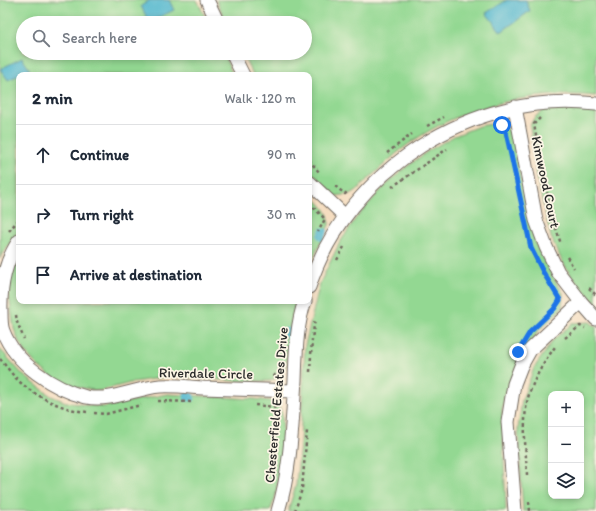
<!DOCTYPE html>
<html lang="en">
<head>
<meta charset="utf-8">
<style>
	body { margin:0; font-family:Itim,sans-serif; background:#f6f6f7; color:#1f2937 }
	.controls { position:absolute; right:12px; bottom:12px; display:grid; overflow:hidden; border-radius:8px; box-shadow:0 2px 6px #0003 }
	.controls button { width:36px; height:36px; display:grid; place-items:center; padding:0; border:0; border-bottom:1px solid #e0e1e3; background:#fff; color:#1f2937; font:20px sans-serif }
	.stop { position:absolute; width:12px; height:12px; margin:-9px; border:3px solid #1a73e8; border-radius:50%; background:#fff }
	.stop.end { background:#1a73e8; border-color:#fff; box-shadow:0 1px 4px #0008 }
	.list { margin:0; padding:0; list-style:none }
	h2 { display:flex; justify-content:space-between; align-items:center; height:52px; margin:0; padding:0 16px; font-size:17px }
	h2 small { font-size:13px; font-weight:400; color:#747a83 }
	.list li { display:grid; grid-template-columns:26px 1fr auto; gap:12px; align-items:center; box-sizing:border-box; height:60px; padding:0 16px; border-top:1px solid #e0e1e3 }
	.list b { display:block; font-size:15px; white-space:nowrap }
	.list em { font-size:13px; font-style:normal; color:#747a83 }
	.icon { flex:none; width:22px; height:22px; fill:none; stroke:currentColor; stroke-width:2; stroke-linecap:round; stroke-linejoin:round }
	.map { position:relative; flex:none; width:596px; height:511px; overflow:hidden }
	.search { position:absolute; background:#fff; box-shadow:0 2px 6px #0003; left:16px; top:16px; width:296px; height:44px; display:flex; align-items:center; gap:10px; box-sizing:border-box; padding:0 14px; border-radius:22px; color:#747a83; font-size:15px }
	.panel { position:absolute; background:#fff; box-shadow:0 2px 6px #0003; left:16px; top:72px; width:296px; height:232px; border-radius:8px }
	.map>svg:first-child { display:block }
	.green { fill:#93d892; stroke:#5f825e; fill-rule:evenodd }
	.water { fill:#51b7cf; stroke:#3e717d }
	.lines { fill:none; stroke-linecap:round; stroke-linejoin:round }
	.stream { stroke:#51b7cf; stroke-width:4.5 }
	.street-casing { stroke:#72695f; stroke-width:15 }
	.path { stroke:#72695f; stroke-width:2.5; stroke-dasharray:3 3; stroke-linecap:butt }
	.street { stroke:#fff; stroke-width:13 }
	.route { stroke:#1a73e8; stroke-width:5 }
	.labels { text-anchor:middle; stroke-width:3.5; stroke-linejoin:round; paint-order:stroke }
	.street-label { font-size:14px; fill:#2b2b2b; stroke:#fcf5e5 }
</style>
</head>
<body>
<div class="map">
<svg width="596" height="511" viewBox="0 0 596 511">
	<rect width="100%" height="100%" fill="#fcf5e5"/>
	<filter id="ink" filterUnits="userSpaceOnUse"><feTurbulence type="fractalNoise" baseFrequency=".025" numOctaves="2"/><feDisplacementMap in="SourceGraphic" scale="8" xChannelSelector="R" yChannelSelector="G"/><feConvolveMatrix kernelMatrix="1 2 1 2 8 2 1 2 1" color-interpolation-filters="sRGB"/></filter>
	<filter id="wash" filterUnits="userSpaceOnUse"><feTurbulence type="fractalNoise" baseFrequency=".012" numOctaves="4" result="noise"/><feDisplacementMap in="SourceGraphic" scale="16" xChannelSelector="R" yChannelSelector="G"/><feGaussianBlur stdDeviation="0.9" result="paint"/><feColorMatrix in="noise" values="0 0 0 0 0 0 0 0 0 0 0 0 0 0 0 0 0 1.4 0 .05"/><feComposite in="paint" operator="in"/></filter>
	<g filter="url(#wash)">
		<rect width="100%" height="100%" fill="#f5ddc0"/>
		<!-- green -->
		<path class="green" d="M0 0H197L208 23H23V53H223L233 75H19V230L2 254 0 259Z
			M216 0H596V96C530 90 460 106 406 146 392 156 380 169 367 180 363 184 359 189 354 192 350 195 341 195 336 196L309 170V75H253L242 53H305V23H227Z
			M544 110H586L596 112V304L572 277 562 261 551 237 538 183 530 126 534 118Z
			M499 123 509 130 514 142 530 224 536 244 555 280 563 293 562 308 539 330 524 354 505 395 502 410 506 511H288L296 485 300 444 305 345 320 283 339 244 356 218 380 191 401 171 428 151 454 136 479 126Z
			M309 193C318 202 331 211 329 225L309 267Z
			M19 257V301H296L292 316 286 365 282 373 275 379 270 381H235L172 376 134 382 99 391 71 386 52 377 38 366 26 353 19 342 14 329 9 295 10 280Z
			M590 322 596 327V511H523L518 429 522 400 534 368 554 339 573 323ZM551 394H581V496H551Z
			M0 349 23 375 51 396 66 402 85 405 103 407 167 394 254 399 271 401 278 405 282 413 283 438 280 468 275 498 270 511H0Z"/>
		<!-- water -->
		<path class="water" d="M150 0H169L174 10 149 22 141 6Z
			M507 0H526L530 11 501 32 486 13Z
			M22 58 30 70 8 80 0 69Z"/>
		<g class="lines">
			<!-- stream -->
			<path class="stream" d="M322 230 326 231 322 239 319 236Z
				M286 330H290L289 335H285Z
				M186 394 192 395 193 399H186Z"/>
		</g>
	</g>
	<g filter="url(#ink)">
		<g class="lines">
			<!-- street casing -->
			<g class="street-casing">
				<path id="street" d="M207 0 218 23
					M232 53 243 75
					M515 107 536 220 546 247 558 272 581 302 596 319
					M309 182 345 216
					M19 241C4 263 0 287 1 313 1 318 1 326 3 331 15 363 53 389 86 397 111 402 136 388 160 386 174 385 189 387 203 388 233 389 264 390 294 391
					M309 287C347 170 474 89 596 104
					M278 511C291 469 292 424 295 380 296 354 296 326 305 301
					M515 511 508 422 514 384 521 366 530 350 581 302"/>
			</g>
			<!-- path -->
			<path class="path" d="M540 118 534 124C541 165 548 205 561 244
				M427 126 444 117
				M387 153 412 134
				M309 160 319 172
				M335 186 345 194 347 192
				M392 187 447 149
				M309 203 325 219 318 232
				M9 231 19 219
				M567 257 574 268
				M337 260 344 247
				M589 288 596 295
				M16 315 17 322 24 339
				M565 338 580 326 585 328
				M0 359C7 367 13 376 21 383 38 398 66 411 89 412
				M310 372 312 339 315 319
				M273 376 278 373 281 367
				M158 401 193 402
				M255 405 274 407 278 416
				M94 413 106 414 141 405
				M527 475C526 450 522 423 528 398 533 380 544 362 555 347
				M529 502 530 511
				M295 511 302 489 307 431"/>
			<!-- street -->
			<use href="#street" class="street"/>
		</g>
	</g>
	<g class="lines" filter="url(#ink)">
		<!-- route -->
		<path class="route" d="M502 125 506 132 531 248 543 272 560 300 554 309 530 332 518 352"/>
	</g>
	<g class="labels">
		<!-- street labels -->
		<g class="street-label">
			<text transform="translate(546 182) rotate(78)" y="5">Kimwood Court</text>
			<text transform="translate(206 373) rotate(1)" y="5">Riverdale Circle</text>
			<text transform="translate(276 405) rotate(-85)" y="5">Chesterfield Estates Drive</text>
		</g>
	</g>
</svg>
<div class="controls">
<button>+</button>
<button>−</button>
<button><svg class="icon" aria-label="layers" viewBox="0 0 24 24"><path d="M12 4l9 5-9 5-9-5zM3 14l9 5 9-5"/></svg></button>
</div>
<div class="stop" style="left:502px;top:125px"></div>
<div class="stop end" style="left:518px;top:352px"></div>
<div class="search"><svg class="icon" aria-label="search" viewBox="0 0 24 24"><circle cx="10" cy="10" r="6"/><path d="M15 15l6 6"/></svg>Search here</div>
<section class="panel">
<h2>2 min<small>Walk · 120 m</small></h2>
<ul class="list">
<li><svg class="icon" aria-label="ahead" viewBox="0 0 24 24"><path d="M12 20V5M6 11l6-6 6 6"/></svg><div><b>Continue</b></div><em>90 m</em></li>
<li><svg class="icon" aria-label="right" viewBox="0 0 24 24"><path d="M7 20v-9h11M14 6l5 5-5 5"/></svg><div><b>Turn right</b></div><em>30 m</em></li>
<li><svg class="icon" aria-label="arrive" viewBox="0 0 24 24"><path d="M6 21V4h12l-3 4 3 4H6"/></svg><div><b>Arrive at destination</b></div></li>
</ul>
</section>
</div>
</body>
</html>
